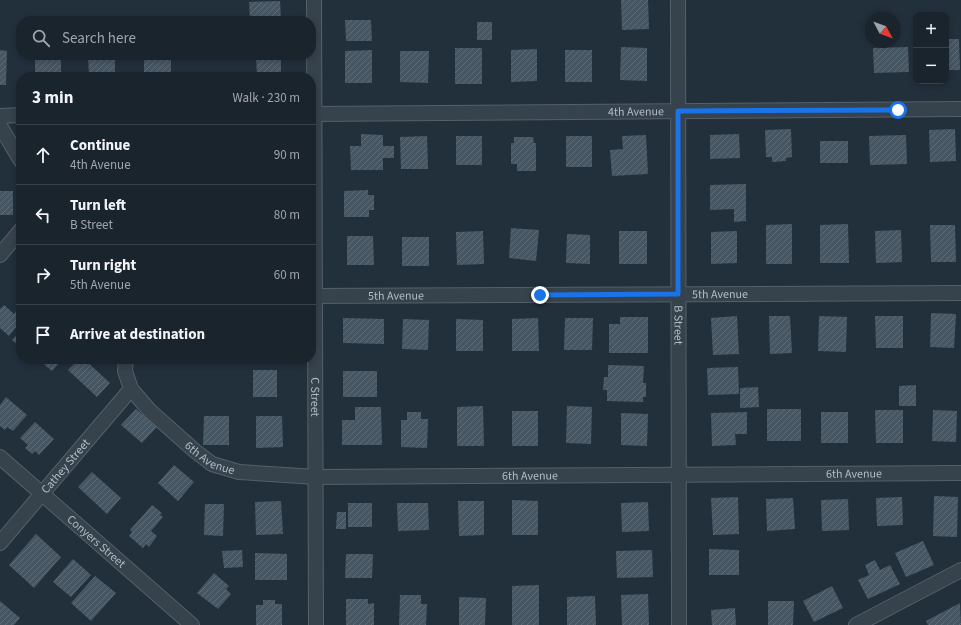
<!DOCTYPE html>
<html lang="en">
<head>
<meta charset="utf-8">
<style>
	body { margin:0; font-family:"Source Sans 3",sans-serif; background:#232c35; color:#f1f3f6 }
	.controls { position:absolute; right:12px; top:12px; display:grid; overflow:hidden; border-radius:8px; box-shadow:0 2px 6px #0003 }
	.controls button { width:36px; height:36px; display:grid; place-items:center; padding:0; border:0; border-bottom:1px solid #384149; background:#1a242d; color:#f1f3f6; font:20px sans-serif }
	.compass { position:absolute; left:865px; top:12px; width:36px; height:36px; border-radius:50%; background:#1a242d; box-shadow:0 2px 6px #0003; rotate:131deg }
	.stop { position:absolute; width:12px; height:12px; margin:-9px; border:3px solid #1a73e8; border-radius:50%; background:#fff }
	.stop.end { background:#1a73e8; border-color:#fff; box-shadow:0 1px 4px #0008 }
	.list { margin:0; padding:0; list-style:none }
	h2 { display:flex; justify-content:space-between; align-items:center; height:52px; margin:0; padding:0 16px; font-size:17px }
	h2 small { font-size:13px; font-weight:400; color:#9fa4aa }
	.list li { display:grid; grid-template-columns:26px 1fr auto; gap:12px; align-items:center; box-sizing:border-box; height:60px; padding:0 16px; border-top:1px solid #384149 }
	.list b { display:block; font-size:15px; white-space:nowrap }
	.list p { margin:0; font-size:13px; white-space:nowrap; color:#9fa4aa }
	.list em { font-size:13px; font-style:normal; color:#9fa4aa }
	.icon { flex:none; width:22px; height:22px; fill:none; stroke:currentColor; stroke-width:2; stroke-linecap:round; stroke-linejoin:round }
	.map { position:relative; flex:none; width:961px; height:625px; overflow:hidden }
	.search { position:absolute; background:#1a242d; box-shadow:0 2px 6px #0003; left:16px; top:16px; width:300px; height:44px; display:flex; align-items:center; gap:10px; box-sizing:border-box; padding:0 14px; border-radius:16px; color:#9fa4aa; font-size:15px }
	.panel { position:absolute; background:#1a242d; box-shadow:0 2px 6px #0003; left:16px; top:72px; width:300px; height:292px; border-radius:16px }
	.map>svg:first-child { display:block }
	.building { fill:url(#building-hatch) }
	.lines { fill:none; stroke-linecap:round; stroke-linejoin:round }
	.minor-casing { stroke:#54606a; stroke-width:16 }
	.minor { stroke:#36424c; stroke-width:14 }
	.route { stroke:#1a73e8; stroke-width:5 }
	.labels { text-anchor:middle; stroke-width:3.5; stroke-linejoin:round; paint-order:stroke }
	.street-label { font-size:12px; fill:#b1bdc8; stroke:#1b2731 }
</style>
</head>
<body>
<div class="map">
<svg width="961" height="625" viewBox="0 0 961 625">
	<defs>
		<pattern id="building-hatch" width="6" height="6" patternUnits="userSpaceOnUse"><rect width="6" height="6" fill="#465663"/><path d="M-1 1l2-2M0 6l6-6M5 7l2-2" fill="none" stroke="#5e6c78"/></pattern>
	</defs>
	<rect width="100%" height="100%" fill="#22303c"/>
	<!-- building -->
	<path class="building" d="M621 0H648L649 29 622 30Z
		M280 1 281 21H250L249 2Z
		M345 20H371L372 41H346Z
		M477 22H492V40H477Z
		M946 39H959L960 70H946Z
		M621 47 647 48V81L620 80Z
		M908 47 909 72 874 73 873 48Z
		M455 48H482V84H455Z
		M537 49V81L511 82V50Z
		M0 50 7 51 6 85H0Z
		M372 50V83H345V51Z
		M565 50H592V82H565Z
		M400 51H429L428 83 400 82Z
		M35 55H61V77H35Z
		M88 55H115V77H89Z
		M144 55H171V77H144Z
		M256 55H281V77H257Z
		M791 129 792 157 786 158V161L772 162V157H766L765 130Z
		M955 129 956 161 930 162 929 130Z
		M361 134 383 135V146H394V158H383V170H351L350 146H361Z
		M739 134 740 158 710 159V135Z
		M646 135 648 174 612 176 610 150 623 149 622 136Z
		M906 135 907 164 870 165 869 136Z
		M427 136 428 169H401L400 137Z
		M456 136H482V165H456Z
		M566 136H592V167H566Z
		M514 137H533L534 143H536V171H517V164H511V143H514Z
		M820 141H848V163H820Z
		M746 184V221L734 222V209L710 210V185Z
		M368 190V195H374V210H369V217H344V191Z
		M0 191H13V215H0Z
		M792 224V264H766V225Z
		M848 224 849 263H820V225Z
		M930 225H955L956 262H931Z
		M511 228 539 230 536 261 509 258Z
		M901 230 902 262 876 263 875 231Z
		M483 231 484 264 457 265 456 232Z
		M619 231H647V264H619Z
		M737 231V263L711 264V232Z
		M567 234 590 235V264L566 263Z
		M347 236H373L374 265H347Z
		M402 237H429V266H402Z
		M4 305 14 314 17 310 21 313 20 319 21 321 9 336 0 328V309Z
		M931 313 956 314 954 348 930 347Z
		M737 316 739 354 713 355 711 318Z
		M769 316H790L792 353 770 354Z
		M819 316 847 317 846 352 818 351Z
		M875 316H903V348H876Z
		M620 317H648V353H609V324H620Z
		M343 318 384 319V344L343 343Z
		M538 318 539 351H512V319Z
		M565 318H593L592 350H564Z
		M403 319 429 320 428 350 402 349Z
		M456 319 483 320V351H456Z
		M21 330V348L12 340Z
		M38 359H63L52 371Z
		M79 359H84L110 383 97 397 68 370Z
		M608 365 644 366 643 383H646V397H643V402L607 401V390H603L604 377H608Z
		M738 367 739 394 708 395 707 368Z
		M253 370H277V397H253Z
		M343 371H377V397H343Z
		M916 385V406H899V386Z
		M758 387 759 407 740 408V388Z
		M6 397 27 415 13 431 7 427 5 430 0 426V405Z
		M483 406 484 446H457V407Z
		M567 406 592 407 591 444 566 443Z
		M355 407H381L382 445H342V420H355Z
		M136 409 157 427 142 443 121 425Z
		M767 409H801V441H767Z
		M875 410H903V443H876Z
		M933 410 957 411 956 442 932 441Z
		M512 411H538V446H512Z
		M407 412H421V419H428L427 448 401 447V420H407Z
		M747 412V434H735L736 445 712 446 711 413Z
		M821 412H848V443H821Z
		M621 413 648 414 647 446 621 445Z
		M204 416H229V445H203Z
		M256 416H282L283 447 256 448Z
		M35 422 54 439 39 455 35 451 32 454 25 448 28 445 20 438Z
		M174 465 194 482 178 501 158 483Z
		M92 472 121 498 107 514 78 487Z
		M934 496 958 497 957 537 933 536Z
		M738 497 739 534 713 535 711 498Z
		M902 497 903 525 877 526 876 498Z
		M793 498 795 529 767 531 766 499Z
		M848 499 849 530 822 531 821 500Z
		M512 500 538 501V535H512Z
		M281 501 283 534 256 535 255 502Z
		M458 501H484V535L459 536Z
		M648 502 649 531 622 532 621 503Z
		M348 503H372V527H348Z
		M397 503H428L429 530 398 531Z
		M205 504H224L223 536 204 535Z
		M152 505 162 513 160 515 163 517 151 531 157 536 149 547 146 544 143 548 129 536 132 532 130 530Z
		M337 512H346V529H336Z
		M36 534 61 557 34 588 9 565Z
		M923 541 934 565 906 577 895 553Z
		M709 549 739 550V575H709Z
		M242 550 243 567 224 568 222 551Z
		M652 550 653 577 617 578 616 551Z
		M255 553 287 554V580H255Z
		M346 554H373L372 578H345Z
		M73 559 91 575 71 597 53 582Z
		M875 560 880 570 890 565 900 584 868 599 858 580 869 575 865 565Z
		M214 573 229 586 226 589 231 594 218 609 197 593Z
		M95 576 116 593 91 621 71 603Z
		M539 585V625H512V586Z
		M832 586 843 608 814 622 803 601Z
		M648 594 649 625H622L621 595Z
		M400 595H421V604H427L426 625H399Z
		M595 596 596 625H567V597Z
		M459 597 486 598 485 625H459Z
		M346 599H368V604L374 603V625H346Z
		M263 600H275V604H282V625H256V605H263Z
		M0 601 20 618 14 625H0Z
		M768 601H794L793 625H768Z
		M960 603 961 625H928L926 621Z
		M735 608 736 625H712L711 610Z"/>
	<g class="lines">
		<!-- minor casing -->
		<g class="minor-casing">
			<g id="minor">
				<path id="s1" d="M314 0 316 625"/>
				<path id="s2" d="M678 0 679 625"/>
				<path id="s3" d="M311 114 961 109"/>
				<path d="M0 116 21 115"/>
				<path d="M0 126 21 161"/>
				<path d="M0 255 21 230"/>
				<path id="s4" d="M311 296 961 293"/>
				<path id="s5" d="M126 359 125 371 131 389 150 411 195 451 212 464 239 472 316 477 961 473"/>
				<path id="s6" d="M0 457 192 625"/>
				<path id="s7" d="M0 543 131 389"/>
				<path d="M856 625 961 570"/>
			</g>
		</g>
		<!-- minor -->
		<use href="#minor" class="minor"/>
	</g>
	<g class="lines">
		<!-- route -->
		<path class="route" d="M540 295 678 294V111L898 110"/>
	</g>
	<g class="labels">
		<!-- street labels -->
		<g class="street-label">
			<text dy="4" stroke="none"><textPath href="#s3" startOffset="325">4th Avenue</textPath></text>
			<text dy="4" stroke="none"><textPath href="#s4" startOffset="409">5th Avenue</textPath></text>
			<text dy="4" stroke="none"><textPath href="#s4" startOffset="85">5th Avenue</textPath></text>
			<text dy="4" stroke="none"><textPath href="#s2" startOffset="325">B Street</textPath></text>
			<text dy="4" stroke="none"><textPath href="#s1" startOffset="397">C Street</textPath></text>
			<text dy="4" stroke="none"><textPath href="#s5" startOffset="137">6th Avenue</textPath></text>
			<text dy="4" stroke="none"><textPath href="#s7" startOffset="101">Cathey Street</textPath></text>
			<text dy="4" stroke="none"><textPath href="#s5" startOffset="785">6th Avenue</textPath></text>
			<text dy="4" stroke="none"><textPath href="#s5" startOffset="461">6th Avenue</textPath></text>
			<text dy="4" stroke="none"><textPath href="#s6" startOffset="128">Conyers Street</textPath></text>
		</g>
	</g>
</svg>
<div class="controls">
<button>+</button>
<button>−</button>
</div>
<svg class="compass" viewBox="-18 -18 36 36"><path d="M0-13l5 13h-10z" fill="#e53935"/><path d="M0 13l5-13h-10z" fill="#9fa4aa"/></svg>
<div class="stop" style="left:898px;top:110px"></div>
<div class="stop end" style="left:540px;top:295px"></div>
<div class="search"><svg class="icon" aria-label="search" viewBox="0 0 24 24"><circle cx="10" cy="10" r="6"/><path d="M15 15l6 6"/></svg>Search here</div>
<section class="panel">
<h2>3 min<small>Walk · 230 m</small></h2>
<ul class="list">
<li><svg class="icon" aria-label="ahead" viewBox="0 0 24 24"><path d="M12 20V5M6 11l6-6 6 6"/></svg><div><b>Continue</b><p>4th Avenue</p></div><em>90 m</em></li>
<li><svg class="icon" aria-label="left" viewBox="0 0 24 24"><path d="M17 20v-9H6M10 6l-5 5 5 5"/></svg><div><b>Turn left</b><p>B Street</p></div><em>80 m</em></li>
<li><svg class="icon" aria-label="right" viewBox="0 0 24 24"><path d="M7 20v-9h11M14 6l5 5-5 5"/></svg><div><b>Turn right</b><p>5th Avenue</p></div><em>60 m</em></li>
<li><svg class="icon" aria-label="arrive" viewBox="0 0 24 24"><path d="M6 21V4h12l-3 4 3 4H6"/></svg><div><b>Arrive at destination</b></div></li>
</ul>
</section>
</div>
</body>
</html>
